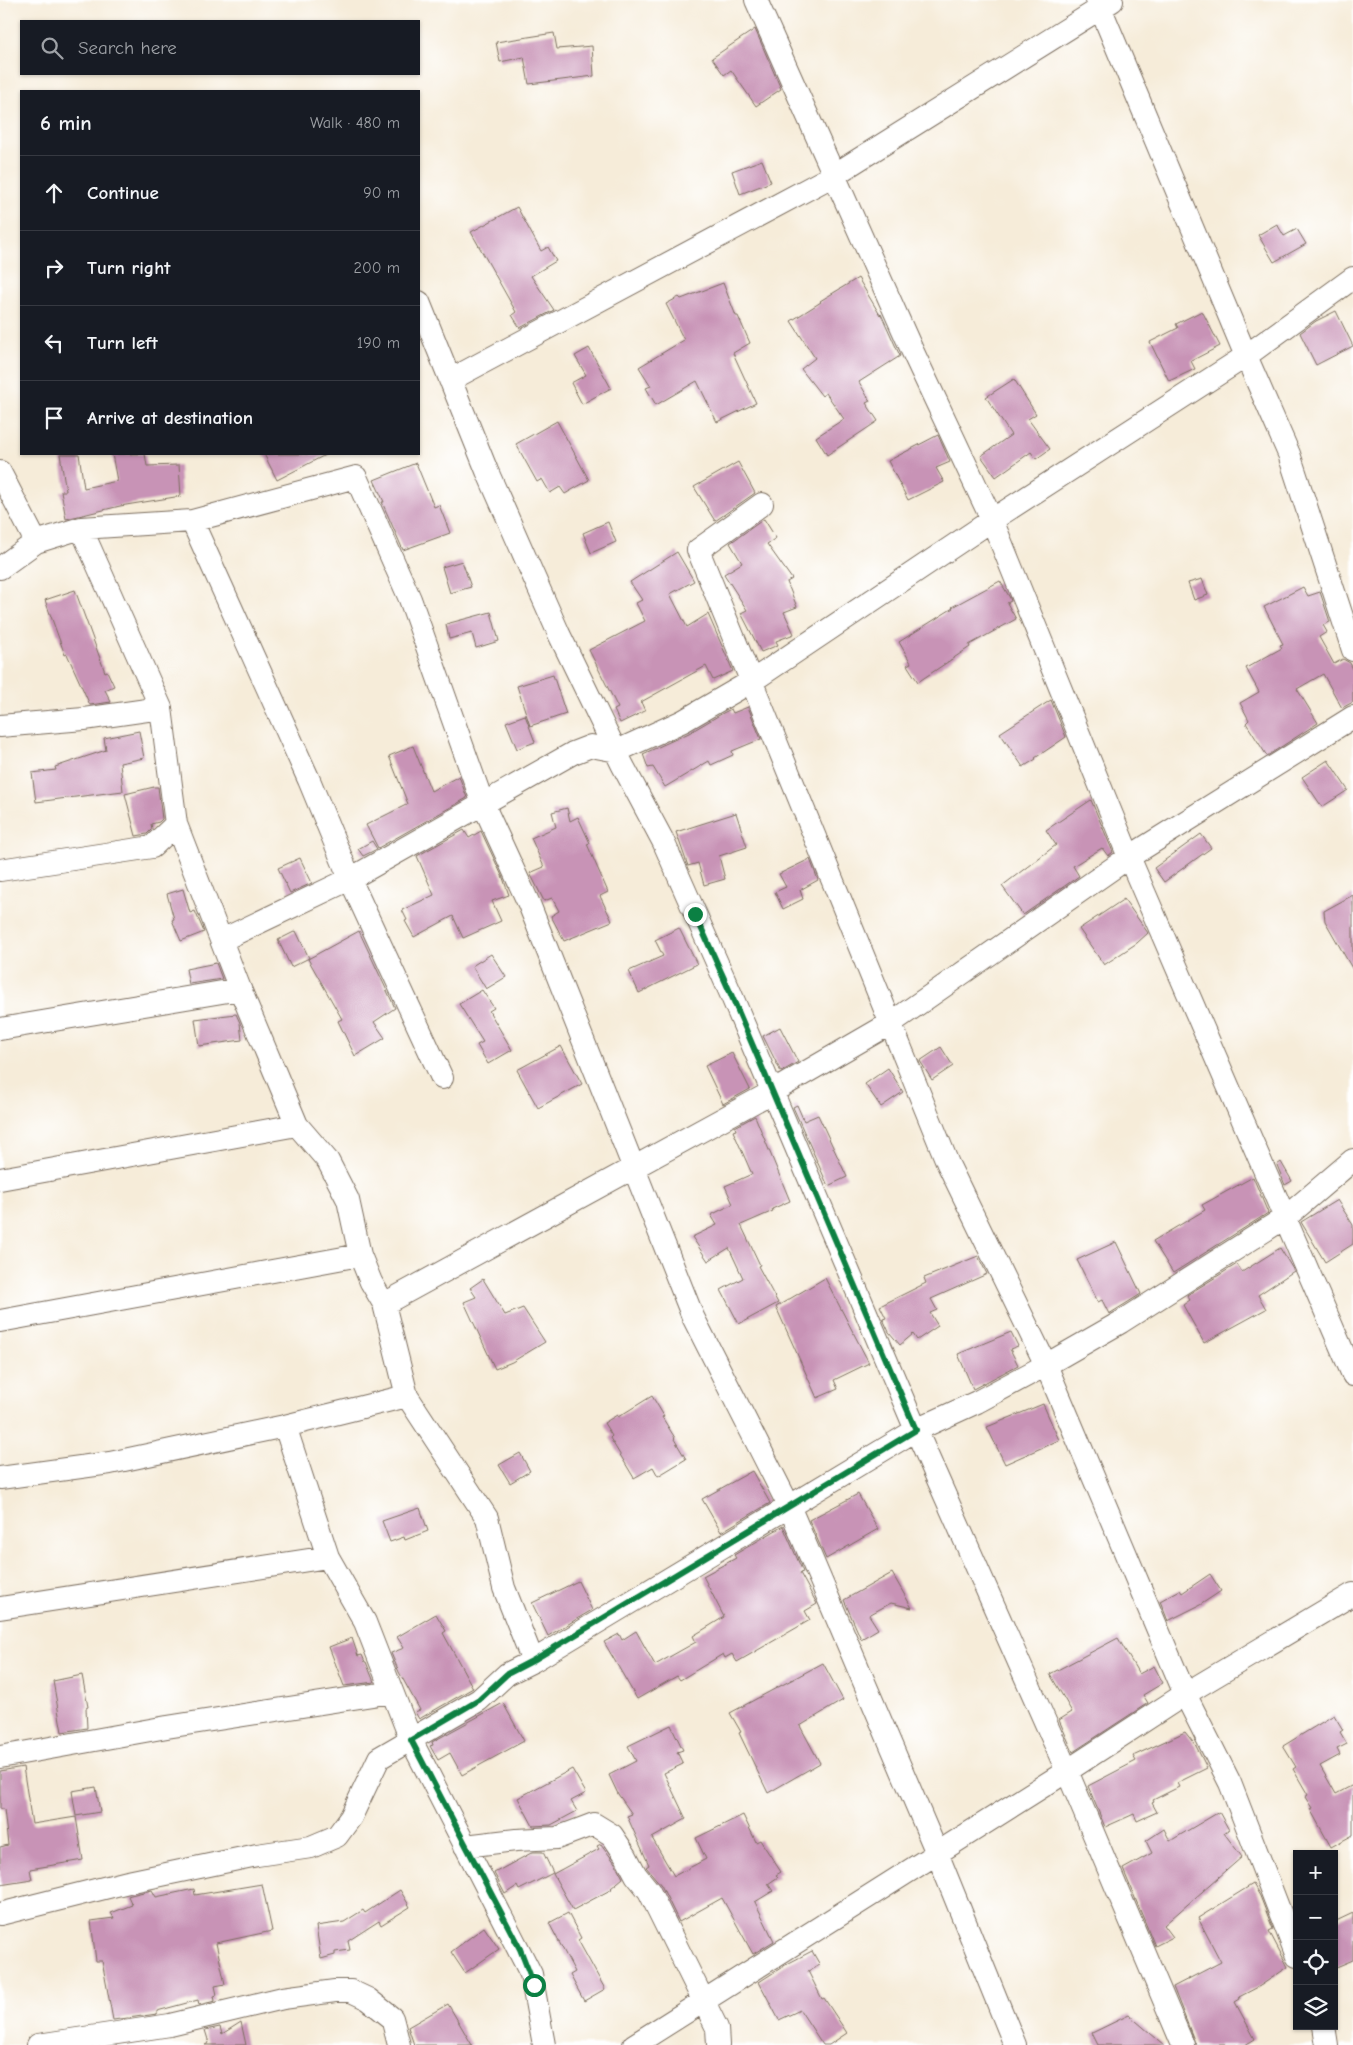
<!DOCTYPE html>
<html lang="en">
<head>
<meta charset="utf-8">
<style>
	body { margin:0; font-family:"Comic Neue",sans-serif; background:#20242c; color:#f1f3f6 }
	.controls { position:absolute; right:15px; bottom:15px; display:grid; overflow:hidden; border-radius:0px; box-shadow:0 1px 4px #0004 }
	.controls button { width:45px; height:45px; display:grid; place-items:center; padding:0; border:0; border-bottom:1px solid #363941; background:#171b24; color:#f1f3f6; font:25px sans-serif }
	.stop { position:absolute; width:15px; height:15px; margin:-11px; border:4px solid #0b8043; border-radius:50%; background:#fff }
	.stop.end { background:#0b8043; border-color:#fff; box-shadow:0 1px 5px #0008 }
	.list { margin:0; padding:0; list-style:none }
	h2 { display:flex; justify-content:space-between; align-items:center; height:65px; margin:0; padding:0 20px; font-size:21px }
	h2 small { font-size:16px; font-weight:400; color:#9ea1a6 }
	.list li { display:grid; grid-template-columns:32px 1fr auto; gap:15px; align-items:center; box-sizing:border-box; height:75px; padding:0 20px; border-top:1px solid #363941 }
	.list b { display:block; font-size:19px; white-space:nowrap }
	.list em { font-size:16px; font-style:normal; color:#9ea1a6 }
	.icon { flex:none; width:28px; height:28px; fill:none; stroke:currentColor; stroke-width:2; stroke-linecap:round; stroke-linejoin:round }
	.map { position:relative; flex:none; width:1353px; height:2045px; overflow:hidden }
	.search { position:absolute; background:#171b24; box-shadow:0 1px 4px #0004; left:20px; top:20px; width:400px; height:55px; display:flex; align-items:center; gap:12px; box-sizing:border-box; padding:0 18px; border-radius:0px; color:#9ea1a6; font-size:19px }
	.panel { position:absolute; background:#171b24; box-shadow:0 1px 4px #0004; left:20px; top:90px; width:400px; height:365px; border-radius:0px }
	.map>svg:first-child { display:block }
	.building { fill:#c893b6 }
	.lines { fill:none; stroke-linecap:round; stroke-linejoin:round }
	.minor-casing { stroke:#7c6e5f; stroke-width:24 }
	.minor { stroke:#fff; stroke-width:22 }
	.route { stroke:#0b8043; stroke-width:6 }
</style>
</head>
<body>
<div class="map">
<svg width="1353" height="2045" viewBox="0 0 1353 2045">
	<rect width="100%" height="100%" fill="#fff"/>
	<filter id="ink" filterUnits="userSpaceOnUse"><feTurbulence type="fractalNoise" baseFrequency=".02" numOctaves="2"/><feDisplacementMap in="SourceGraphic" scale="10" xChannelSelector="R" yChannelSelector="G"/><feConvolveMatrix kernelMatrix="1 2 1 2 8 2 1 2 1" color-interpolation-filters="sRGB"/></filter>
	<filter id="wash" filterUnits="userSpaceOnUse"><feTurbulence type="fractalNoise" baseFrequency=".0096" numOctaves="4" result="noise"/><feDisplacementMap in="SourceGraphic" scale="20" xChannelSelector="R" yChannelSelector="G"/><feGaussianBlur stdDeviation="1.12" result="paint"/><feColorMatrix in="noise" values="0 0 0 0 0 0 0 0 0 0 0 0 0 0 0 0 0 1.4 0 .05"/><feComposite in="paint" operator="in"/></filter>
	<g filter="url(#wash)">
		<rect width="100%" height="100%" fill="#f6ecd9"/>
		<g id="blocks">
			<!-- building -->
			<path class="building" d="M755 29 781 89 756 106 731 70 724 75 712 58Z
				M554 33 557 49 592 46 594 76 529 84 524 57 500 62 496 42Z
				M762 160 771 182 740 194 732 171Z
				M517 207 541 251 548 247 556 261 531 276 554 310 520 328 512 315 516 312 471 232Z
				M1277 224 1284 236 1297 229 1306 244 1274 262 1258 235Z
				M858 278 880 315 881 314 900 356 859 382 870 401 866 403 878 421 827 455 816 437 844 419 826 393 822 396 801 369 815 358 791 321 821 302 820 301Z
				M723 283 736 316H738L750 343 733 353 756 403 717 422 697 381 656 405 646 388 651 386 639 367 684 340 666 304 679 297 681 299Z
				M1202 311 1220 346 1191 361 1195 369 1169 381 1150 342 1178 328 1176 324Z
				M1336 311 1353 346 1316 365 1300 333 1316 321Z
				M589 348 611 388 582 404 571 383 586 375 575 356Z
				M1014 379 1036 414 1028 419 1050 449 1036 459 1031 452 996 477 981 456 1011 435 986 397Z
				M557 421 589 480 565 494 560 487 550 493 542 479 537 482 516 444Z
				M938 435 950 462 936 468 944 482 908 500 888 461Z
				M60 454H79L84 488 117 481 112 454H145L147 466 179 465 181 496 120 506 66 519 61 491H66Z
				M264 454H327L277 480Z
				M738 462 755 493 715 521 694 487Z
				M416 463 434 507 439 505 450 533 403 550 382 502H384L374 480Z
				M764 519 776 538 767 544 792 579 787 582 797 607 784 612 794 634 776 641 778 645 761 652 741 613 747 610 724 574 742 563 730 543Z
				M608 522 616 542 591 553 583 533Z
				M677 552 694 581 670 594 687 627 708 614 733 671 713 680 706 666 641 702 645 711 620 723 614 710 618 708 589 650 645 621 636 603 642 600 630 582Z
				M462 561 471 587 450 593 442 567Z
				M1202 579 1208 595 1194 600 1188 583Z
				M1000 581 1010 598 1011 601 1007 603 1016 619 969 645 970 647 918 682 907 665 911 663 899 642 953 608 952 607Z
				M1303 587 1308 596 1320 592 1330 622 1323 625 1327 632 1319 637 1334 664 1343 659 1350 663 1353 669V702L1342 708 1323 674 1297 689 1318 723 1267 756 1246 723 1249 720 1240 703 1259 692 1246 668 1282 648 1280 645 1283 644 1264 607Z
				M75 590 105 672 107 671 114 686 105 690 111 702 90 705 67 654 65 655 45 600Z
				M491 612 499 641 476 648 472 633 449 639 446 624Z
				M553 675 566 714 530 726 517 686Z
				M1051 700 1066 737 1035 758 1036 759 1023 767 1000 733Z
				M748 707 761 739 732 751 733 755 711 765 709 761 665 787 653 767 648 768 643 754 689 733 723 713 731 709 733 713Z
				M525 715 535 742 517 749 506 722Z
				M139 731 144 758 120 763 123 791 36 802 32 773 56 770 55 767 106 750 104 738Z
				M413 746 431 791 459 776 467 798 378 848 366 825 408 804 389 756Z
				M1328 760 1348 790 1322 807 1302 777Z
				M154 787H158L162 819 159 822 151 824 152 829 147 834 136 836 125 794Z
				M1091 800 1113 852 1108 856 1102 848 1073 866 1079 876 1023 915 1002 886 1056 845 1046 830Z
				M567 808 570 821 578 817 590 843 587 844 608 892 600 896 612 921 564 941 551 916 559 911 552 898 544 901 530 873 544 867 531 838 556 827 552 812Z
				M736 813 747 847 719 856 725 879 704 885 698 863 688 866 676 832Z
				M464 830 469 838 481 831 503 878 509 895 492 901 501 921 463 938 453 916 414 937 405 921 407 920 402 910 434 895 417 856Z
				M1201 834 1211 848 1164 882 1154 868Z
				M372 841 377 849 363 856 358 849Z
				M300 858 312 883 290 893 278 868Z
				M810 859 818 880 800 890 803 899 783 909 775 892 786 887 779 874Z
				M183 889 190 913 195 911 204 932 181 941 172 920 174 919 167 894Z
				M1353 895V970L1325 921 1324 911Z
				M1124 899 1148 933 1137 943 1104 965 1079 929Z
				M679 928 697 964 639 993 629 971 663 956 655 940Z
				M296 931 309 958 291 967 278 940Z
				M359 931 395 1008 374 1022 385 1038 355 1056 338 1021 342 1019 308 959Z
				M491 954 506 977 486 989 472 966Z
				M216 963 222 979 189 984 186 969Z
				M482 990 494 1008 489 1011 512 1050 488 1064 477 1045 483 1042 459 1004Z
				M236 1014 240 1023 242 1040 199 1046 195 1019Z
				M780 1027 798 1062 781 1072 763 1036Z
				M561 1046 582 1084 538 1108 517 1070Z
				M941 1047 953 1066 932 1080 920 1061Z
				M732 1053 750 1089 723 1104 705 1066Z
				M888 1068 903 1092 881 1107 865 1084Z
				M797 1105 804 1121 818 1115 847 1177 828 1186 793 1107Z
				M755 1116 790 1201 772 1209 773 1211 741 1225 760 1265 758 1266 778 1303 739 1324 721 1290 743 1278 729 1248 708 1261 692 1237 717 1225 711 1215 733 1204 725 1186 752 1174 733 1131 736 1130 735 1127Z
				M1281 1162 1292 1181 1285 1185 1277 1165Z
				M1253 1177 1268 1213 1173 1273 1153 1241 1205 1210 1202 1205Z
				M1337 1200 1353 1225V1244L1325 1262 1301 1222Z
				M1116 1242 1141 1294 1109 1314 1102 1300 1098 1302 1077 1260Z
				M1280 1248 1294 1271 1258 1295 1266 1309 1204 1343 1183 1305 1190 1300 1187 1295 1237 1264 1242 1272Z
				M978 1256 987 1274 931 1299 937 1310 930 1313 938 1326 917 1340 913 1334 900 1345 889 1332 883 1319 886 1318 880 1306 926 1283 924 1278Z
				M825 1278 869 1363 834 1380 838 1389 817 1398 776 1307Z
				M483 1279 505 1315 523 1308 545 1342 512 1362 495 1369 464 1302 476 1297 470 1288Z
				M1011 1332 1018 1346 1010 1349 1018 1365 973 1389 958 1354Z
				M652 1396 664 1416 662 1417 675 1438 674 1439 686 1459 658 1476 653 1467 634 1478 610 1438 612 1436 604 1423 617 1415 618 1417Z
				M1043 1404 1059 1440 1005 1464 987 1427Z
				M520 1453 530 1471 510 1483 499 1465Z
				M752 1471 770 1503 721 1532 702 1499Z
				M858 1494 878 1529 826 1559 809 1520Z
				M420 1508 428 1531 405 1540 404 1537 390 1542 382 1521Z
				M783 1526 803 1572 800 1573 817 1604 805 1611 810 1620 737 1662 732 1654 725 1658 723 1654 680 1680 677 1676 637 1699 604 1642 619 1634 622 1640 636 1631 655 1665 696 1642 693 1636 724 1617 703 1576 736 1558 734 1555Z
				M892 1573 912 1608 891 1603 869 1615 878 1629 861 1639 844 1600Z
				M1210 1574 1221 1591 1200 1605 1168 1621 1160 1601 1180 1590 1182 1593Z
				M578 1581 592 1610 548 1636 532 1603Z
				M436 1614 446 1631 443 1633 473 1688 419 1719 415 1712 420 1710 399 1672 391 1653 404 1648 397 1637Z
				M352 1638 358 1656 362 1655 365 1662H366L374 1682 344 1686 329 1647Z
				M1118 1638 1139 1674 1154 1666 1163 1683 1143 1695 1148 1703 1073 1752 1059 1720 1072 1712 1050 1674Z
				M823 1663 843 1700 800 1726 820 1763 768 1793 739 1733 741 1732 730 1713Z
				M82 1675 88 1707 86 1708 87 1728 62 1732 53 1681Z
				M503 1703 524 1741 462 1775 450 1753 438 1760 430 1746 433 1745 432 1742Z
				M1334 1715 1343 1730 1340 1732 1347 1744 1337 1749 1340 1755 1320 1766 1336 1794 1353 1785V1835L1331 1847 1310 1809 1312 1808 1305 1797 1308 1795 1293 1769 1296 1767 1283 1746Z
				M671 1725 683 1750 677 1752 683 1764 664 1773 686 1819 652 1838 674 1876 706 1859 696 1838 743 1815 756 1842 760 1840 781 1872 776 1875 778 1877 768 1884 773 1891 755 1902 774 1941 753 1954 722 1898 679 1922 661 1885 646 1867 649 1865 627 1816 632 1814 618 1794 609 1775 636 1761 628 1746Z
				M1185 1732 1196 1746 1207 1768 1177 1783 1179 1787 1153 1800 1154 1802 1152 1803 1157 1812 1137 1821 1134 1814 1105 1827 1088 1786 1136 1761 1133 1756Z
				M23 1767 32 1824 76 1817 83 1860 30 1869 32 1880 0 1885V1847L8 1845 4 1809H0V1771Z
				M572 1769 586 1793 571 1801 577 1811 551 1825 533 1826 518 1798Z
				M96 1787 100 1812 76 1816 72 1791Z
				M1219 1812 1229 1830 1224 1833 1242 1857 1164 1925 1173 1937 1155 1946 1123 1869 1152 1853 1146 1841 1164 1829 1170 1841Z
				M601 1844 615 1863 623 1878 611 1888 612 1889 573 1910 553 1874 599 1849 597 1846Z
				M533 1852H543L553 1873 519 1890 517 1886 505 1894 494 1873Z
				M262 1884 272 1931 216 1943 225 1984 215 1986 217 1995 214 1996 215 2001 199 2005 198 2000 157 2011V2014L113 2020 102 1961H96L91 1921 114 1918 111 1913 132 1905 128 1896 131 1895 152 1890 156 1897 194 1889 195 1895Z
				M1253 1884 1260 1896 1273 1929 1269 1931 1288 1967 1260 1986 1239 1997 1240 1999 1235 2002 1255 2039 1245 2045H1196L1173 1987 1221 1962 1198 1918Z
				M400 1890 410 1907 381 1925 379 1921 348 1941 350 1950 335 1952V1955L321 1959 316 1926 344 1922 363 1910 365 1913Z
				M568 1913 581 1938 578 1940 605 1989 584 2001 570 1975 575 1972 549 1923Z
				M1353 1913V1960L1334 1968V1922Z
				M484 1927 499 1949 465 1973 451 1952Z
				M812 1951 820 1965 808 1971 822 1999 824 1998 847 2033 829 2045H823L800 2010 779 2020 759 1982 787 1964Z
				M448 2004 472 2045H414L408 2027Z
				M1129 2015 1164 2045H1098L1092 2033Z
				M241 2022 246 2045H205L209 2043 205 2030 220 2027 222 2034Z"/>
		</g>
	</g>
	<g filter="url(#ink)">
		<use href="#blocks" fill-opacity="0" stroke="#7c6e5f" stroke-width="1"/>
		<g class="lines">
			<!-- minor casing -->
			<g class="minor-casing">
				<path id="minor" d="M756 0 834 175 1112 1
					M1097 0 1246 356 1289 454 1353 650
					M419 302 487 471 559 634 622 764 663 841 730 992 916 1430 1067 1771 1183 2045
					M450 380 834 175 912 350 992 520 1129 857 1353 1375
					M0 472 36 542
					M762 504 698 550 948 1164 1046 1365 1185 1694 1230 1783 1297 1956
					M192 521 309 780 350 879 442 1078
					M81 528 161 708 176 824 240 989 297 1125 328 1161 348 1200 360 1255 371 1282 384 1304 407 1396 487 1518 504 1588 533 1661
					M0 568 36 542 81 528 192 521 356 477 410 599 483 804 529 904 693 1317 789 1506 937 1853 1015 2045
					M0 726 84 719 161 708
					M0 870 152 847 176 824
					M222 940 350 879 573 753 591 746 617 751 683 721 752 681 992 520 1246 356 1353 278
					M0 1029 240 989
					M0 1179 297 1125
					M384 1304 772 1092 891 1023 1129 857 1353 717
					M0 1321 360 1255
					M285 1426 328 1557 365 1622 411 1740 531 1974 544 2045
					M0 1478 110 1463 285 1426 407 1396
					M0 1608 328 1557
					M0 1757 167 1727 392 1692
					M465 1846 516 1840 557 1838 594 1824 612 1835 626 1856 636 1875 649 1891 717 2028 718 2045
					M0 1914 128 1882 257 1855 311 1847 337 1836 351 1817 379 1758 479 1700 507 1674 533 1661 916 1430 977 1402 1046 1365 1121 1322 1286 1217 1353 1160
					M1324 2026 1327 2045
					M38 2045 170 2025 283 1998 335 1991H351L368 1999 392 2018 399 2045
					M634 2045 1067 1771 1185 1694 1353 1594"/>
			</g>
			<!-- minor -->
			<use href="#minor" class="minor"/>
		</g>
	</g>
	<g class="lines" filter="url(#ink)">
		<!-- route -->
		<path class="route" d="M534 1985 520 1949 411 1740 479 1700 507 1674 532 1661 916 1430 730 992 695 914"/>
	</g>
</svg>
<div class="controls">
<button>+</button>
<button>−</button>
<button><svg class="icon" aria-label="locate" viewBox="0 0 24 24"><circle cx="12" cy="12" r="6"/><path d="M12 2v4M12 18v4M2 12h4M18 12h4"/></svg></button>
<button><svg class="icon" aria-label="layers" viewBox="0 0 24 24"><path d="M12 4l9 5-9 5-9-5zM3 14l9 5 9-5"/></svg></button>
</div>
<div class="stop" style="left:534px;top:1985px"></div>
<div class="stop end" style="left:695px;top:914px"></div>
<div class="search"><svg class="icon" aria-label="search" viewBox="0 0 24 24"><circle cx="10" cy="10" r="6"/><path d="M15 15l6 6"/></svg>Search here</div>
<section class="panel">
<h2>6 min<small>Walk · 480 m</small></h2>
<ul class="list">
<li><svg class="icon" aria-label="ahead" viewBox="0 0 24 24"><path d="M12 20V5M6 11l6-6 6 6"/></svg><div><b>Continue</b></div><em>90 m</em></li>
<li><svg class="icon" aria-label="right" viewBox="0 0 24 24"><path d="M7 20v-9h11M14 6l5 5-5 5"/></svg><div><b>Turn right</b></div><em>200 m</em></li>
<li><svg class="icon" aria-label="left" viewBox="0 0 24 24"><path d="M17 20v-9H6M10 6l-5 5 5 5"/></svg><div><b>Turn left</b></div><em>190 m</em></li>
<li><svg class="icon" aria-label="arrive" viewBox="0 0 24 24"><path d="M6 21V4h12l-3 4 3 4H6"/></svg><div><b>Arrive at destination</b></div></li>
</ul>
</section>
</div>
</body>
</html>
